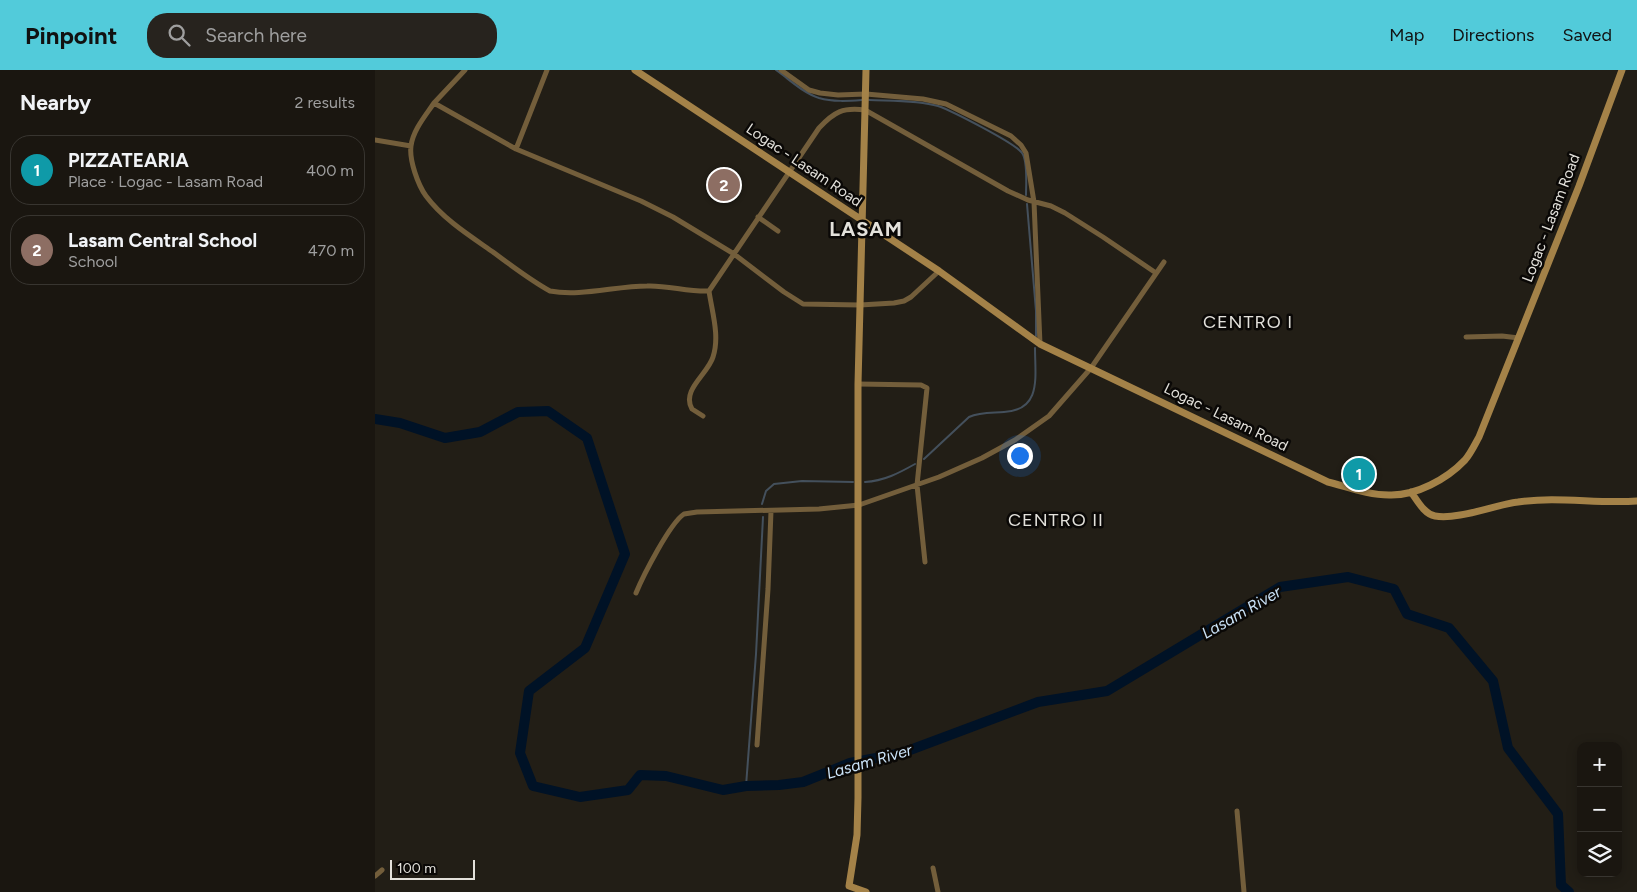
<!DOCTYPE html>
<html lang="en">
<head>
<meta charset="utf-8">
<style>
	body { margin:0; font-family:Figtree,sans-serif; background:#27231e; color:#f1f3f6 }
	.controls { position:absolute; right:15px; bottom:15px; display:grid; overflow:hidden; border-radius:10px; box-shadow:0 2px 12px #0003 }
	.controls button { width:45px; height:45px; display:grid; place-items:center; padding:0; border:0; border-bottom:1px solid #383530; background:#1a1610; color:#f1f3f6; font:25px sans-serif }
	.scale { position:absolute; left:15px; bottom:12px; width:85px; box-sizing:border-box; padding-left:5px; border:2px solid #e3e1db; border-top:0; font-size:14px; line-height:18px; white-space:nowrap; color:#e3e1db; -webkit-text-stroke:4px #0a0806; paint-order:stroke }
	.you { position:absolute; left:644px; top:385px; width:18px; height:18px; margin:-12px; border:4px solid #fff; border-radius:50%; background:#1a73e8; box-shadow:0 0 0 8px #1a73e833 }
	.badge { display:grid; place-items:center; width:32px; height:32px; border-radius:50%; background:#52cbda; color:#fff; font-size:16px; font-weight:700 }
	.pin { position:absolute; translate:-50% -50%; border:2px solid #fff; box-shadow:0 1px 5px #0006 }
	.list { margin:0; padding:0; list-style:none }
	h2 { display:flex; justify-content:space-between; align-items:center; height:65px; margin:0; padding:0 20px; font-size:21px }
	h2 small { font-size:16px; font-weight:400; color:#9f9f9f }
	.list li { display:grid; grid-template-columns:32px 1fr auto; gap:15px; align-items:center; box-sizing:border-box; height:70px; margin:0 10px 10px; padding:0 10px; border:1px solid #383530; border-radius:20px }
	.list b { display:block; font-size:19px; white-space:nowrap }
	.list p { margin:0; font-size:16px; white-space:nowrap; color:#9f9f9f }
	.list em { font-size:16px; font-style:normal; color:#9f9f9f }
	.icon { flex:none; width:28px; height:28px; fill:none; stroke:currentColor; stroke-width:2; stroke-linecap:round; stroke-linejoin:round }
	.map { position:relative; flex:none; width:1262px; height:822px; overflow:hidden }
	header { display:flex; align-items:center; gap:30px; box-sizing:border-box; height:70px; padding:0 25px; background:#52cbda; color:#111 }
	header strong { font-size:24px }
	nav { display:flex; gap:28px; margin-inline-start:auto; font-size:18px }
	.search { width:350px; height:45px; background:#27231e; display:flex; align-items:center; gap:12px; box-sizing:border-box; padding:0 18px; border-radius:20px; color:#9f9f9f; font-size:19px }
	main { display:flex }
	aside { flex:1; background:#1a1610 }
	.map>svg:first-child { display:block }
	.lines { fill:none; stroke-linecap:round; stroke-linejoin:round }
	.stream { stroke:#44505c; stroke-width:2 }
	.river { stroke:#001226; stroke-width:10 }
	.street { stroke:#735e3b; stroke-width:5 }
	.secondary { stroke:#a48248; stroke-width:7 }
	.labels { text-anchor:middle; stroke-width:5; stroke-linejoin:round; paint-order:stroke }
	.street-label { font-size:15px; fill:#e3e1db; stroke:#0a0806 }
	.water-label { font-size:16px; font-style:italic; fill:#cbe3f8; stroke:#0a0806 }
	.quarter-label { font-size:18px; letter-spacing:1px; fill:#e3e1db; stroke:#0a0806 }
	.district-label { font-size:20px; font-weight:bold; letter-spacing:1px; fill:#e3e1db; stroke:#0a0806 }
</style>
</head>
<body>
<header>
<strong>Pinpoint</strong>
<div class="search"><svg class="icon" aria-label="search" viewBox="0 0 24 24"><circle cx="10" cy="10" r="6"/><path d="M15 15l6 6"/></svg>Search here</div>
<nav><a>Map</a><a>Directions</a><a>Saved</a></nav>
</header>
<main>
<aside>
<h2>Nearby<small>2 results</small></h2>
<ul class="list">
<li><span class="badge" style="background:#0f9aa8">1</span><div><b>PIZZATEARIA</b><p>Place · Logac - Lasam Road</p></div><em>400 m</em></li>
<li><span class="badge" style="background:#8d6e63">2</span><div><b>Lasam Central School</b><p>School</p></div><em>470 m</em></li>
</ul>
</aside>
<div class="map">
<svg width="1262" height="822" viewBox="0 0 1262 822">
	<rect width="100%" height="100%" fill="#221e16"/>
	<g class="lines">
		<!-- stream -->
		<path class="stream" d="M401 0C414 9 428 23 444 28 458 32 473 31 487 30
			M494 30C516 31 542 30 563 36 577 41 640 73 647 83 653 91 651 115 651 125
			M652 134 661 241V266
			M549 389 594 347C605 342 617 343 629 342 667 340 660 307 660 278
			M490 412C509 411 524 403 540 394
			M387 434 391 421 399 414 427 411 478 412
			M371 716 381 584 388 447"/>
		<!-- river -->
		<path class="river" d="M0 349 25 353 70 368 105 362 143 342 173 341 212 368 250 484 210 578 154 621 145 683 158 716 205 727 253 720 265 705 291 706 348 720 371 716 404 715 428 712 475 693 527 683 663 632 732 621 905 517 973 507 1019 519 1032 544 1074 558 1118 611 1133 678 1183 744 1186 815 1194 822"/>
		<!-- street -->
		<path class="street" d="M90 0 59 33 141 79 266 131 298 147 359 184 409 222 428 234 485 235 519 233 529 231 536 227 564 201
			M406 0 434 20 445 23 463 25 491 24 548 29 571 34 636 66 646 75 651 83 659 132 665 274
			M59 33C51 45 38 60 36 76 34 90 43 115 51 126 68 149 95 166 118 182 137 196 155 210 175 221 205 227 241 216 272 216 292 215 313 222 334 221L444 58C459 42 468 37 490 40L633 121 653 130 676 136 690 143 728 167 781 203
			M0 70 36 76
			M141 79 172 0
			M383 147 403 161
			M1091 267 1127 266 1144 268
			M483 314 546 315 552 318 542 415 550 492
			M328 346 317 339C306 320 333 304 338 287 345 266 337 242 334 221
			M261 523C268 506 295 453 309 444L322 442 444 439 484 435 564 407 607 388 640 370 674 346 716 298 789 192
			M382 675 393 519 396 441
			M862 741 869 822
			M558 798 563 822
			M0 806 7 800"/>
		<!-- secondary -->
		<path class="secondary" d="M260 0 564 201 665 274 953 412C973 417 993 425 1014 425 1041 426 1072 409 1090 390 1096 383 1100 374 1104 367L1204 116 1247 0
			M1036 422C1042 430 1049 444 1060 446 1083 450 1119 435 1143 432 1183 426 1222 434 1262 431
			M491 822 474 816 482 765 483 728V314L491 0"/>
	</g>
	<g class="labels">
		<!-- street labels -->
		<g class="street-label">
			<text transform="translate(429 95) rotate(34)" y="5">Logac - Lasam Road</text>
			<text transform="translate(1176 148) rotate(-69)" y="5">Logac - Lasam Road</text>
			<text transform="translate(851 347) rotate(26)" y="5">Logac - Lasam Road</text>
		</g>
		<!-- water labels -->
		<g class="water-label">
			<text transform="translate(866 542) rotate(-30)" y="6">Lasam River</text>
			<text transform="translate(494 691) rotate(-16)" y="6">Lasam River</text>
		</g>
		<!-- quarter labels -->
		<g class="quarter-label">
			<text x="873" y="258">CENTRO I</text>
			<text x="681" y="456">CENTRO II</text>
		</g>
		<!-- district labels -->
		<g class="district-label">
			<text x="491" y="166">LASAM</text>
		</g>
	</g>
</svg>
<div class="controls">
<button>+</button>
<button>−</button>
<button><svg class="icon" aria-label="layers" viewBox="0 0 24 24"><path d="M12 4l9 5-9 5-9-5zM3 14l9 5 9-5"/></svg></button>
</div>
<div class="scale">100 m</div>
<div class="you"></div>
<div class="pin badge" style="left:984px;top:404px;background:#0f9aa8">1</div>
<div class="pin badge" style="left:349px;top:115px;background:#8d6e63">2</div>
</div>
</main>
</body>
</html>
